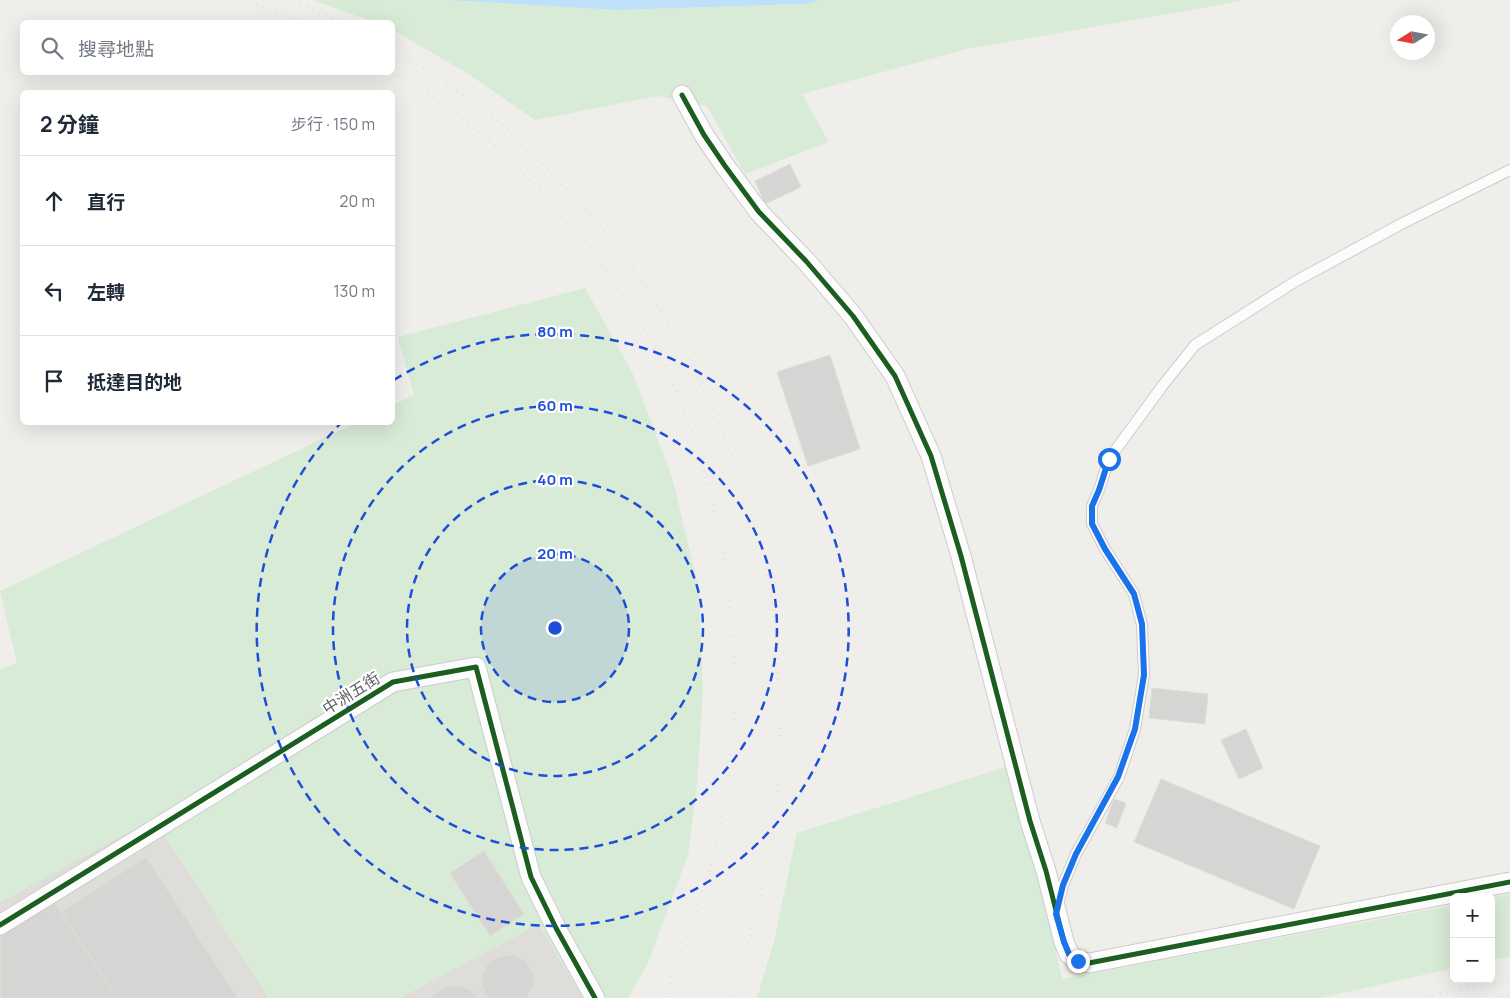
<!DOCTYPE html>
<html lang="zh-TW">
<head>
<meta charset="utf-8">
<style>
	body { margin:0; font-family:Manrope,"Noto Sans TC",sans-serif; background:#f6f6f7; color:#1f2937 }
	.controls { position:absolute; right:15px; bottom:15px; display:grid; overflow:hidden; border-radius:8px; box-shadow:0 5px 20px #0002 }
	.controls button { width:45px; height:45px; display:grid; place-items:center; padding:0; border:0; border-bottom:1px solid #e0e1e3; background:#fff; color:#1f2937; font:25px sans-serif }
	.compass { position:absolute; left:1390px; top:15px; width:45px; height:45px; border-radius:50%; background:#fff; box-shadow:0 5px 20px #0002; rotate:259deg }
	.stop { position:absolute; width:15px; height:15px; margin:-11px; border:4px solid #1a73e8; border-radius:50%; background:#fff }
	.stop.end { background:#1a73e8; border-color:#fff; box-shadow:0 1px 5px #0008 }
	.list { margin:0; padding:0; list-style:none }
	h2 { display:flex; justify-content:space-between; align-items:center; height:65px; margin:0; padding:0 20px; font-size:21px }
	h2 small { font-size:16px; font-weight:400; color:#747a83 }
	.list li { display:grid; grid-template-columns:32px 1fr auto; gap:15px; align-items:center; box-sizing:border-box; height:90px; padding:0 20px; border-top:1px solid #e0e1e3 }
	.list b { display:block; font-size:19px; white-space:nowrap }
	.list em { font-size:16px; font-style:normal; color:#747a83 }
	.icon { flex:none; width:28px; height:28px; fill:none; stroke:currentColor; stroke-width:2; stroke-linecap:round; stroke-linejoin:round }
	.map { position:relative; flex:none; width:1510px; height:998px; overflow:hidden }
	.search { position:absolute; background:#fff; box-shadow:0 5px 20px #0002; left:20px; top:20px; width:375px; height:55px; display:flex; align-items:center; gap:12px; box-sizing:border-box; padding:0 18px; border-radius:8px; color:#747a83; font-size:19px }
	.panel { position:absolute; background:#fff; box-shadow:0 5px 20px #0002; left:20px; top:90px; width:375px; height:335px; border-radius:8px }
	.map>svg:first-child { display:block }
	.industrial { fill:#dfddda }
	.green { fill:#d8ebd6 }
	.water { fill:#bfe0f9 }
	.building { fill:#d6d5d3; stroke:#deddd9 }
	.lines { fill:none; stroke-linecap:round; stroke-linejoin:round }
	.lane-casing { stroke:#cbcccc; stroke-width:12 }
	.street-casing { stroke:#cbcccc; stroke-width:21 }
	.lane { stroke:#fdfcfc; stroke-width:10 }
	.street { stroke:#fdfcfc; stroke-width:19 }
	.rail { stroke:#e4e4e4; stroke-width:4; stroke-dasharray:1 6; stroke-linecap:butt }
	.cycleway-casing { stroke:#fff; stroke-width:8 }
	.cycleway { stroke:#1b5e20; stroke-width:5 }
	.route { stroke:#1a73e8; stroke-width:6 }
	.ring { fill:none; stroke:#1d4ed8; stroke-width:2.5; stroke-dasharray:9 6 }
	.labels { text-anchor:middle; stroke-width:4.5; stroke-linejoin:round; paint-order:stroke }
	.street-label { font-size:16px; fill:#5f6368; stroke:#fff }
	.centre { fill:#1d4ed8; stroke:#fff; stroke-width:2.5 }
	.ring-label { font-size:15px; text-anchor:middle; font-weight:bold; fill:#1d4ed8; stroke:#fff; stroke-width:4.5; stroke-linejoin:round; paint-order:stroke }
</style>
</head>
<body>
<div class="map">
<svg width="1510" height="998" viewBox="0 0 1510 998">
	<rect width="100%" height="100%" fill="#efeeea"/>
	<!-- industrial -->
	<path class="industrial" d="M154 818 269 998H0V902Z
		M538 924 583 998H401L414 990Z"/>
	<!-- green -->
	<path class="green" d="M313 0H447L617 10 805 4 821 0H1242V1L967 49 802 94 829 142 745 174 707 106 658 96 535 120 467 73 393 30 392 22H373Z
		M585 288 633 374 672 477 699 589 703 691 697 784 688 855 647 965 628 998H583L538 925 414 990 401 998H269L154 818 0 902V669L17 663 0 591 356 423 392 422 393 405 414 395 398 337Z
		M1015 764 1062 979 1454 905V968L1320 998H757L774 941 797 833Z
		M1510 894V956L1491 960V897Z"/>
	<!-- water -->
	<path class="water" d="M447 0H821L805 4 617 10Z"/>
	<!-- building -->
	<path class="building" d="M790 164 801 187 765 204 755 181Z
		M830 355 860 449 808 466 777 372Z
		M1152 688 1208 694 1205 724 1149 718Z
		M1246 729 1263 768 1239 779 1221 740Z
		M1161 779 1320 846 1294 909 1134 842Z
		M1114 799 1126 803 1117 828 1105 823Z
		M484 851 524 914 490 936 450 873Z
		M146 857 238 998H117L61 912Z
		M54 901 117 998H2L0 995V937Z
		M504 955H514L523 959 530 967 534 977 533 987 526 998H490L485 993 482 984 483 973 487 965 495 958Z
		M454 986 464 987 473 992 478 998H431L436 993 445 987Z"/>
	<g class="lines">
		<!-- lane casing -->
		<g class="lane-casing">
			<path id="lane" d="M1058 905 1063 885 1076 854 1119 777 1135 729 1144 675 1142 625 1134 594 1105 549 1092 524V506L1099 490 1109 459 1163 385 1195 345 1296 281 1403 223 1510 170"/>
		</g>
		<!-- street casing -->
		<g class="street-casing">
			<path id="street" d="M682 95 704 135 725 166 759 212 806 261 853 316 895 376 931 456 961 556 1030 821 1046 871 1064 942 1069 954 1078 961 1089 963 1510 882
				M0 925 393 682 476 667 531 877 556 928 595 998"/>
		</g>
		<!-- lane -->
		<use href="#lane" class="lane"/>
		<!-- street -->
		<use href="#street" class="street"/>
		<!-- rail -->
		<path class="rail" d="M243 0 301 22
			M294 0 341 22
			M392 50 438 77 495 119 541 162 594 218 647 288 685 350 718 420 746 492 765 560 775 620 780 698V767L772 833 759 904 738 979 730 998
			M392 72 439 101 491 142 538 188 587 244 629 303 666 367 691 428 712 495 726 570 733 631 735 692 729 774 714 855 690 927 664 998
			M1419 998 1510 980
			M1502 998 1510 996"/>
		<!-- cycleway casing -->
		<g class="cycleway-casing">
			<path id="cycleway" d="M682 95 704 135 725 166 759 212 806 261 853 316 895 376 931 456 961 556 1030 821 1046 871 1064 942 1069 954 1078 961 1089 963 1510 882
				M0 925 393 682 476 667 531 877 556 928 595 998"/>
		</g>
		<!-- cycleway -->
		<use href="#cycleway" class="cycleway"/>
	</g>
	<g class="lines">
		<!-- route -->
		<path class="route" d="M1078 961 1069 954 1064 942 1056 914 1063 885 1076 854 1118 777 1135 729 1144 675 1142 624 1134 594 1105 549 1092 524V506L1099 490 1109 459"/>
	</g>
	<!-- distance rings -->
	<circle cx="555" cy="628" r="74" fill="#1d4ed8" fill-opacity=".12"/>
	<g class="ring">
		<circle cx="555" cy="628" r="74"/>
		<circle cx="555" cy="628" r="148"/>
		<circle cx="555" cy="628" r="222"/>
		<path d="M394 380A296 296 0 1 1 340 424"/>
	</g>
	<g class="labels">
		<!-- street labels -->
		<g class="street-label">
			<text transform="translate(351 693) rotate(-32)" y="6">中洲五街</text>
		</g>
	</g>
	<circle cx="555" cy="628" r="8" class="centre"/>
	<g class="ring-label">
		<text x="555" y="337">80 m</text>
		<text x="555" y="411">60 m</text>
		<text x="555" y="485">40 m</text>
		<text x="555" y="559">20 m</text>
	</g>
</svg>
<div class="controls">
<button>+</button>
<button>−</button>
</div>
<svg class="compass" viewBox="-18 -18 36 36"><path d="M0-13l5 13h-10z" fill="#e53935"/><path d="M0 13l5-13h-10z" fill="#747a83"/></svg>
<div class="stop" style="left:1109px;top:459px"></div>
<div class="stop end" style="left:1078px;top:961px"></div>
<div class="search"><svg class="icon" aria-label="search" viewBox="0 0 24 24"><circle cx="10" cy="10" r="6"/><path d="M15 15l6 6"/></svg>搜尋地點</div>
<section class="panel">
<h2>2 分鐘<small>步行 · 150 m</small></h2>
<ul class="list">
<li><svg class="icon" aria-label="ahead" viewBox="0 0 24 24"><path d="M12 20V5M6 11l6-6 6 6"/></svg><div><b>直行</b></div><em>20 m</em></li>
<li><svg class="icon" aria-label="left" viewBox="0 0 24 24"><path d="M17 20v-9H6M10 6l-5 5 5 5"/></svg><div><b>左轉</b></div><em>130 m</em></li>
<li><svg class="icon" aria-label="arrive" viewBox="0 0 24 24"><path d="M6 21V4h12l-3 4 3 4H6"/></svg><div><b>抵達目的地</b></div></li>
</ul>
</section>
</div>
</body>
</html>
